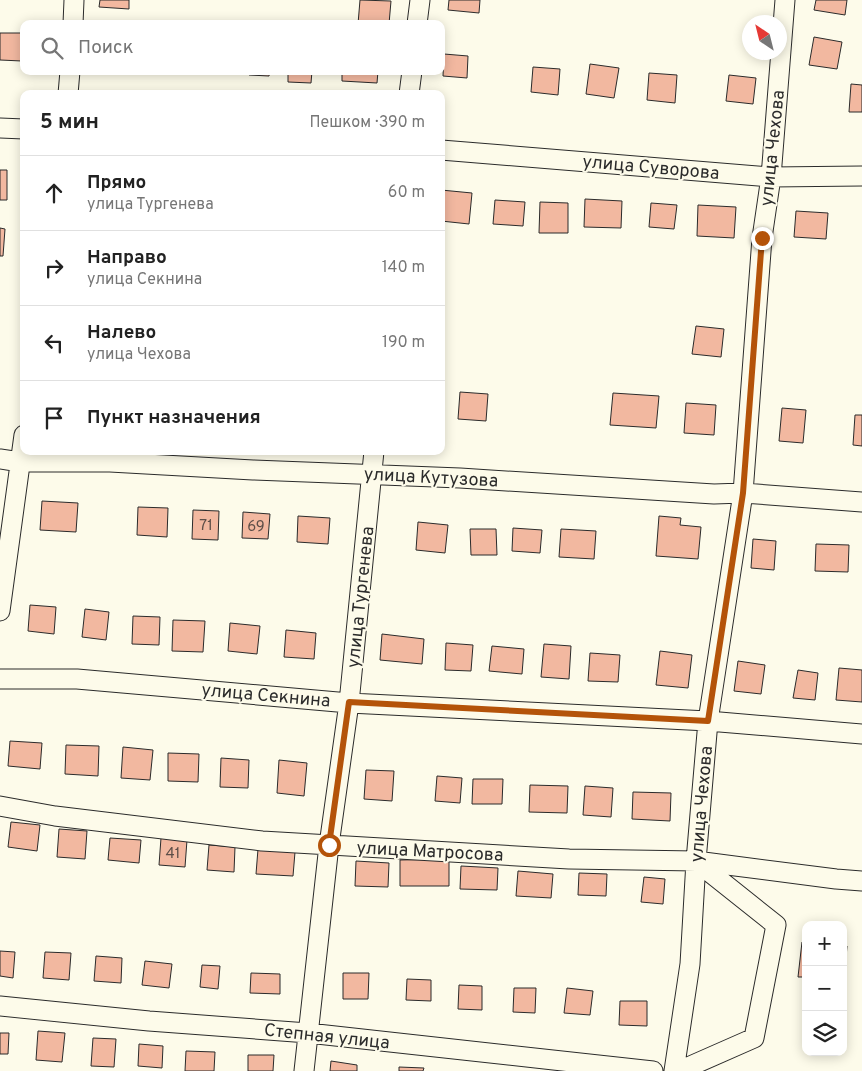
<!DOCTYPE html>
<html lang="ru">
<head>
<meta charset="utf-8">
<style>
	body { margin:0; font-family:Overpass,sans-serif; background:#f2f2f2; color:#222 }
	.controls { position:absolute; right:15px; bottom:15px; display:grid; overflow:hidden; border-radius:10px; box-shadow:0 2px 12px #0003 }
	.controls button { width:45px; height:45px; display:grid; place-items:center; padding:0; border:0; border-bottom:1px solid #e0e0e0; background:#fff; color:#222; font:25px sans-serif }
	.compass { position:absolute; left:742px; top:15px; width:45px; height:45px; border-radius:50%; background:#fff; box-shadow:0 2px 12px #0003; rotate:325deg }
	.stop { position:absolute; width:15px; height:15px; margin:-11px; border:4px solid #b45309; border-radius:50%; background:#fff }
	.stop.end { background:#b45309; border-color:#fff; box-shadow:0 1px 5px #0008 }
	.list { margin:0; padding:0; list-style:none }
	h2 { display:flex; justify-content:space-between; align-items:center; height:65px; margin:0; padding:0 20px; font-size:21px }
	h2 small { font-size:16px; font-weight:400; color:#767676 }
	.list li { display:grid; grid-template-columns:32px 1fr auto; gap:15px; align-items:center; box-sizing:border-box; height:75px; padding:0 20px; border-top:1px solid #e0e0e0 }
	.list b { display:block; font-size:19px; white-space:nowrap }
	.list p { margin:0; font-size:16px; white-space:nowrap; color:#767676 }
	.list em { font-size:16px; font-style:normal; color:#767676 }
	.icon { flex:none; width:28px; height:28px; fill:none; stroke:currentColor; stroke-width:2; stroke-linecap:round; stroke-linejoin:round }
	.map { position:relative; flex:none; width:862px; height:1071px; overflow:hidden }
	.search { position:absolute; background:#fff; box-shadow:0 2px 12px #0003; left:20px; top:20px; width:425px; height:55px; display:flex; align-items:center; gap:12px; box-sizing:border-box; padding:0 18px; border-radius:10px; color:#767676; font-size:19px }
	.panel { position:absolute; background:#fff; box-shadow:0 2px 12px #0003; left:20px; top:90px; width:425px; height:365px; border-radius:10px }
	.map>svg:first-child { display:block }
	.building { fill:#f2b8a0; stroke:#2b2b2b }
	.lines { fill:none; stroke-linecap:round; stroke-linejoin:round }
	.minor-casing { stroke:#2b2b2b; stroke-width:21 }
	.minor { stroke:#fdfbea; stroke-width:19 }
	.route { stroke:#b45309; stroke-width:6 }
	.labels { text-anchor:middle; stroke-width:4; stroke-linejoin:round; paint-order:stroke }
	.number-label { font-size:15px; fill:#5d4e48 }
	.street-label { font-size:18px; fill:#2b2b2b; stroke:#fdfbea }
</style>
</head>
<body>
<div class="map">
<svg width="862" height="1071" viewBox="0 0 862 1071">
	<rect width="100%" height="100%" fill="#fdfbea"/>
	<!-- building -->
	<path class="building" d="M100 0H129V9L99 7Z
		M360 0 391 1 389 24H358Z
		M449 0H480L479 13 448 10Z
		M816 0H847L845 15 814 10Z
		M0 33H23L22 61 0 60Z
		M814 37 842 42 837 69 809 65Z
		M444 54 468 56 467 78 443 76Z
		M590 64 619 68 614 98 586 94Z
		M533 67 560 69 558 95 531 92Z
		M249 71H270L269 76 249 75Z
		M288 71H312L311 83 288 82Z
		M342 71H378L377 83 342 81Z
		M649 73 677 75 675 103 647 100Z
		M729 75 756 78 753 104 726 101Z
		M851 84 862 85V112H849Z
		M0 170H7V200H0Z
		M441 190 472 193 469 224 441 221Z
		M585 199 622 201 621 228 584 227Z
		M495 200 525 202 523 226 493 224Z
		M540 202 568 203V233H539Z
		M651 203 677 205 674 229 649 227Z
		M698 205 736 207 734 238 697 236Z
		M796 211 828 213 826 239 794 237Z
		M0 228 5 229 3 256H0Z
		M696 326 724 329 721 357 692 354Z
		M460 392 488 394 486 421 458 419Z
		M613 393 659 396 656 428 610 425Z
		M686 403 716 405 714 435 684 433Z
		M782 408 806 410 803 443 779 441Z
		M855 415H862V446L853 445Z
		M42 501 78 503 76 532 40 530Z
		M138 507 168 508 167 537 137 535Z
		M193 510 219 511 218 540 192 539Z
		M243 512 270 514 268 539 242 538Z
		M298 516 330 518 328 544 297 542Z
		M659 516 681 518 680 525 701 527 698 559 656 556Z
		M418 522 448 525 445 553 416 550Z
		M513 528 542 530 540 553 512 551Z
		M470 529H496L497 555H471Z
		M561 529 596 531 594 559 559 557Z
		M753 539 776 541 774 570 751 568Z
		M816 544 849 545 848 572 815 571Z
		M30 605 56 607 54 634 28 631Z
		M85 609 109 612 106 640 82 637Z
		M133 616 160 617 159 645 132 644Z
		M173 620 205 621 203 652 172 651Z
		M230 623 260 626 257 654 228 651Z
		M286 630 316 633 314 659 284 657Z
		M382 634 424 639 422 664 380 660Z
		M446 643 473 645 471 671 445 670Z
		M544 644 571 646 569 679 541 677Z
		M492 646 524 649 522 674 489 671Z
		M660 651 692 655 688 688 656 685Z
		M590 653 620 655 618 682 588 681Z
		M738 661 765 665 761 694 734 691Z
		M839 668 862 670V702L836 700Z
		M798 670 818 673 815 700 793 698Z
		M10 741 42 743 40 769 8 766Z
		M66 745 99 746 98 776 65 774Z
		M123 747 153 750 150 780 121 778Z
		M168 753 199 754 198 782 168 781Z
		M221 758 249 760 248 788 220 787Z
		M279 760 307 763 304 796 277 793Z
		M366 770 394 771 392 801 364 799Z
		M437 776 462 778 460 803 435 801Z
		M473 779H503L502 804H472Z
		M530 785 568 786 567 813 529 812Z
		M585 786 613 788 611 817 583 815Z
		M633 792 671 793 670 821 632 819Z
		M11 822 40 825 37 851 8 847Z
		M59 829 87 831 85 859 57 857Z
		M110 838 141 840 139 863 108 860Z
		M161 838 187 840 185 867 159 865Z
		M209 845 235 847 234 872 207 870Z
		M258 849 295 852 293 876 256 874Z
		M449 859V886H400V860Z
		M356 861 389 863 388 887 355 886Z
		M461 866 498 868 497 890 460 889Z
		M518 871 553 874 551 898 516 896Z
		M579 873 607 874 606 896 578 895Z
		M644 877 665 879 663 904 641 902Z
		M802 942H806V977H798Z
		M843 946H847L844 981H843Z
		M0 951 15 952 13 978 0 976Z
		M45 952 71 953 69 980 43 978Z
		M96 956 122 958 121 983 94 981Z
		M145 961 172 964 169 988 142 985Z
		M202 965 220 966 218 989 200 987Z
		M251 973 280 974V994L250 993Z
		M343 973H369L368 999H343Z
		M407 979 431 980V1001L406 1000Z
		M459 985 482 986V1010L458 1009Z
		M514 988H536L535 1013 513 1012Z
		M567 988 593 991 590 1015 564 1013Z
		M620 1001H647V1026L619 1025Z
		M38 1031 65 1033 62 1062 36 1060Z
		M0 1033H9L8 1054H0Z
		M93 1038 116 1039 114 1067 91 1066Z
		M139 1044 163 1046 162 1068 138 1066Z
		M186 1051 215 1052 214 1071H185Z
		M248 1055H274L273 1071H248Z
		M331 1061 357 1065V1071H330Z
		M399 1067 424 1068 423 1071H399Z"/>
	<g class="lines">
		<!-- minor casing -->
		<g class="minor-casing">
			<path id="minor" d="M73 24 74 0
				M417 24 420 0
				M68 94 70 71
				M409 94 412 71
				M0 128 24 129
				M441 150 771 177 862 176
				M0 459 20 462H110L253 470 460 478 714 494 743 493 862 502
				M0 611 24 435
				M0 679H77L349 703 708 721 862 734
				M0 806 55 816 262 841 569 859 696 861 836 879 862 881
				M0 1006 149 1021 308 1033 653 1071
				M304 1071 329 845 349 703 374 451
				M674 1071 690 964 696 861 708 721 743 493 762 238 771 177 785 0
				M679 1071 754 1038 776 925 697 862"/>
		</g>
		<!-- minor -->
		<use href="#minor" class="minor"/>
	</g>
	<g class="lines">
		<!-- route -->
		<path class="route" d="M329 845 349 702 708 721 743 493 762 238"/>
	</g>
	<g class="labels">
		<!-- number labels -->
		<g class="number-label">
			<text x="206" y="530">71</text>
			<text x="256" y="531">69</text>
			<text x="173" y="858">41</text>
		</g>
		<!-- street labels -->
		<g class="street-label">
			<text transform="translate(772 148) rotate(-84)" y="6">улица Чехова</text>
			<text transform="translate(651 167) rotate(5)" y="6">улица Суворова</text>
			<text transform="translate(431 477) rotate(3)" y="6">улица Кутузова</text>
			<text transform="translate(360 597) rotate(-84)" y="6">улица Тургенева</text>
			<text transform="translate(266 695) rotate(5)" y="6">улица Секнина</text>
			<text transform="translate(701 804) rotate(-85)" y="6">улица Чехова</text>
			<text transform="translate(430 851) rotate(3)" y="6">улица Матросова</text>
			<text transform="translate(327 1036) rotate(6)" y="6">Степная улица</text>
		</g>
	</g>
</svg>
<div class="controls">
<button>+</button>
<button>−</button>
<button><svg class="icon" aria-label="layers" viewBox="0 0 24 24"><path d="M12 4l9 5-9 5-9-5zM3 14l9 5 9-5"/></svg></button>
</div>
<svg class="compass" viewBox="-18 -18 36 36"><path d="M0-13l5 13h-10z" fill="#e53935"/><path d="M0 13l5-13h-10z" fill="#767676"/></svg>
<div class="stop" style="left:329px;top:845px"></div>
<div class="stop end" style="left:762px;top:238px"></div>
<div class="search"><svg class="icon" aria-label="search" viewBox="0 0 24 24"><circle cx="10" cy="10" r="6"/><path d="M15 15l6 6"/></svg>Поиск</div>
<section class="panel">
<h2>5 мин<small>Пешком · 390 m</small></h2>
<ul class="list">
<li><svg class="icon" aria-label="ahead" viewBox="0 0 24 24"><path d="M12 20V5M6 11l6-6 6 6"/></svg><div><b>Прямо</b><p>улица Тургенева</p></div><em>60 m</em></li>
<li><svg class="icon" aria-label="right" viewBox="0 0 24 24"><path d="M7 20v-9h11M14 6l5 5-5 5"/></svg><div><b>Направо</b><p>улица Секнина</p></div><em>140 m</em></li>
<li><svg class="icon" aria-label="left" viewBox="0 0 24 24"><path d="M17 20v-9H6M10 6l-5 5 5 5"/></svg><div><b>Налево</b><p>улица Чехова</p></div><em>190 m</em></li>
<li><svg class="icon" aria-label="arrive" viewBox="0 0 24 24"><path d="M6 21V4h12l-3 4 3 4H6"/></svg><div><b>Пункт назначения</b></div></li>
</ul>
</section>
</div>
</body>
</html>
